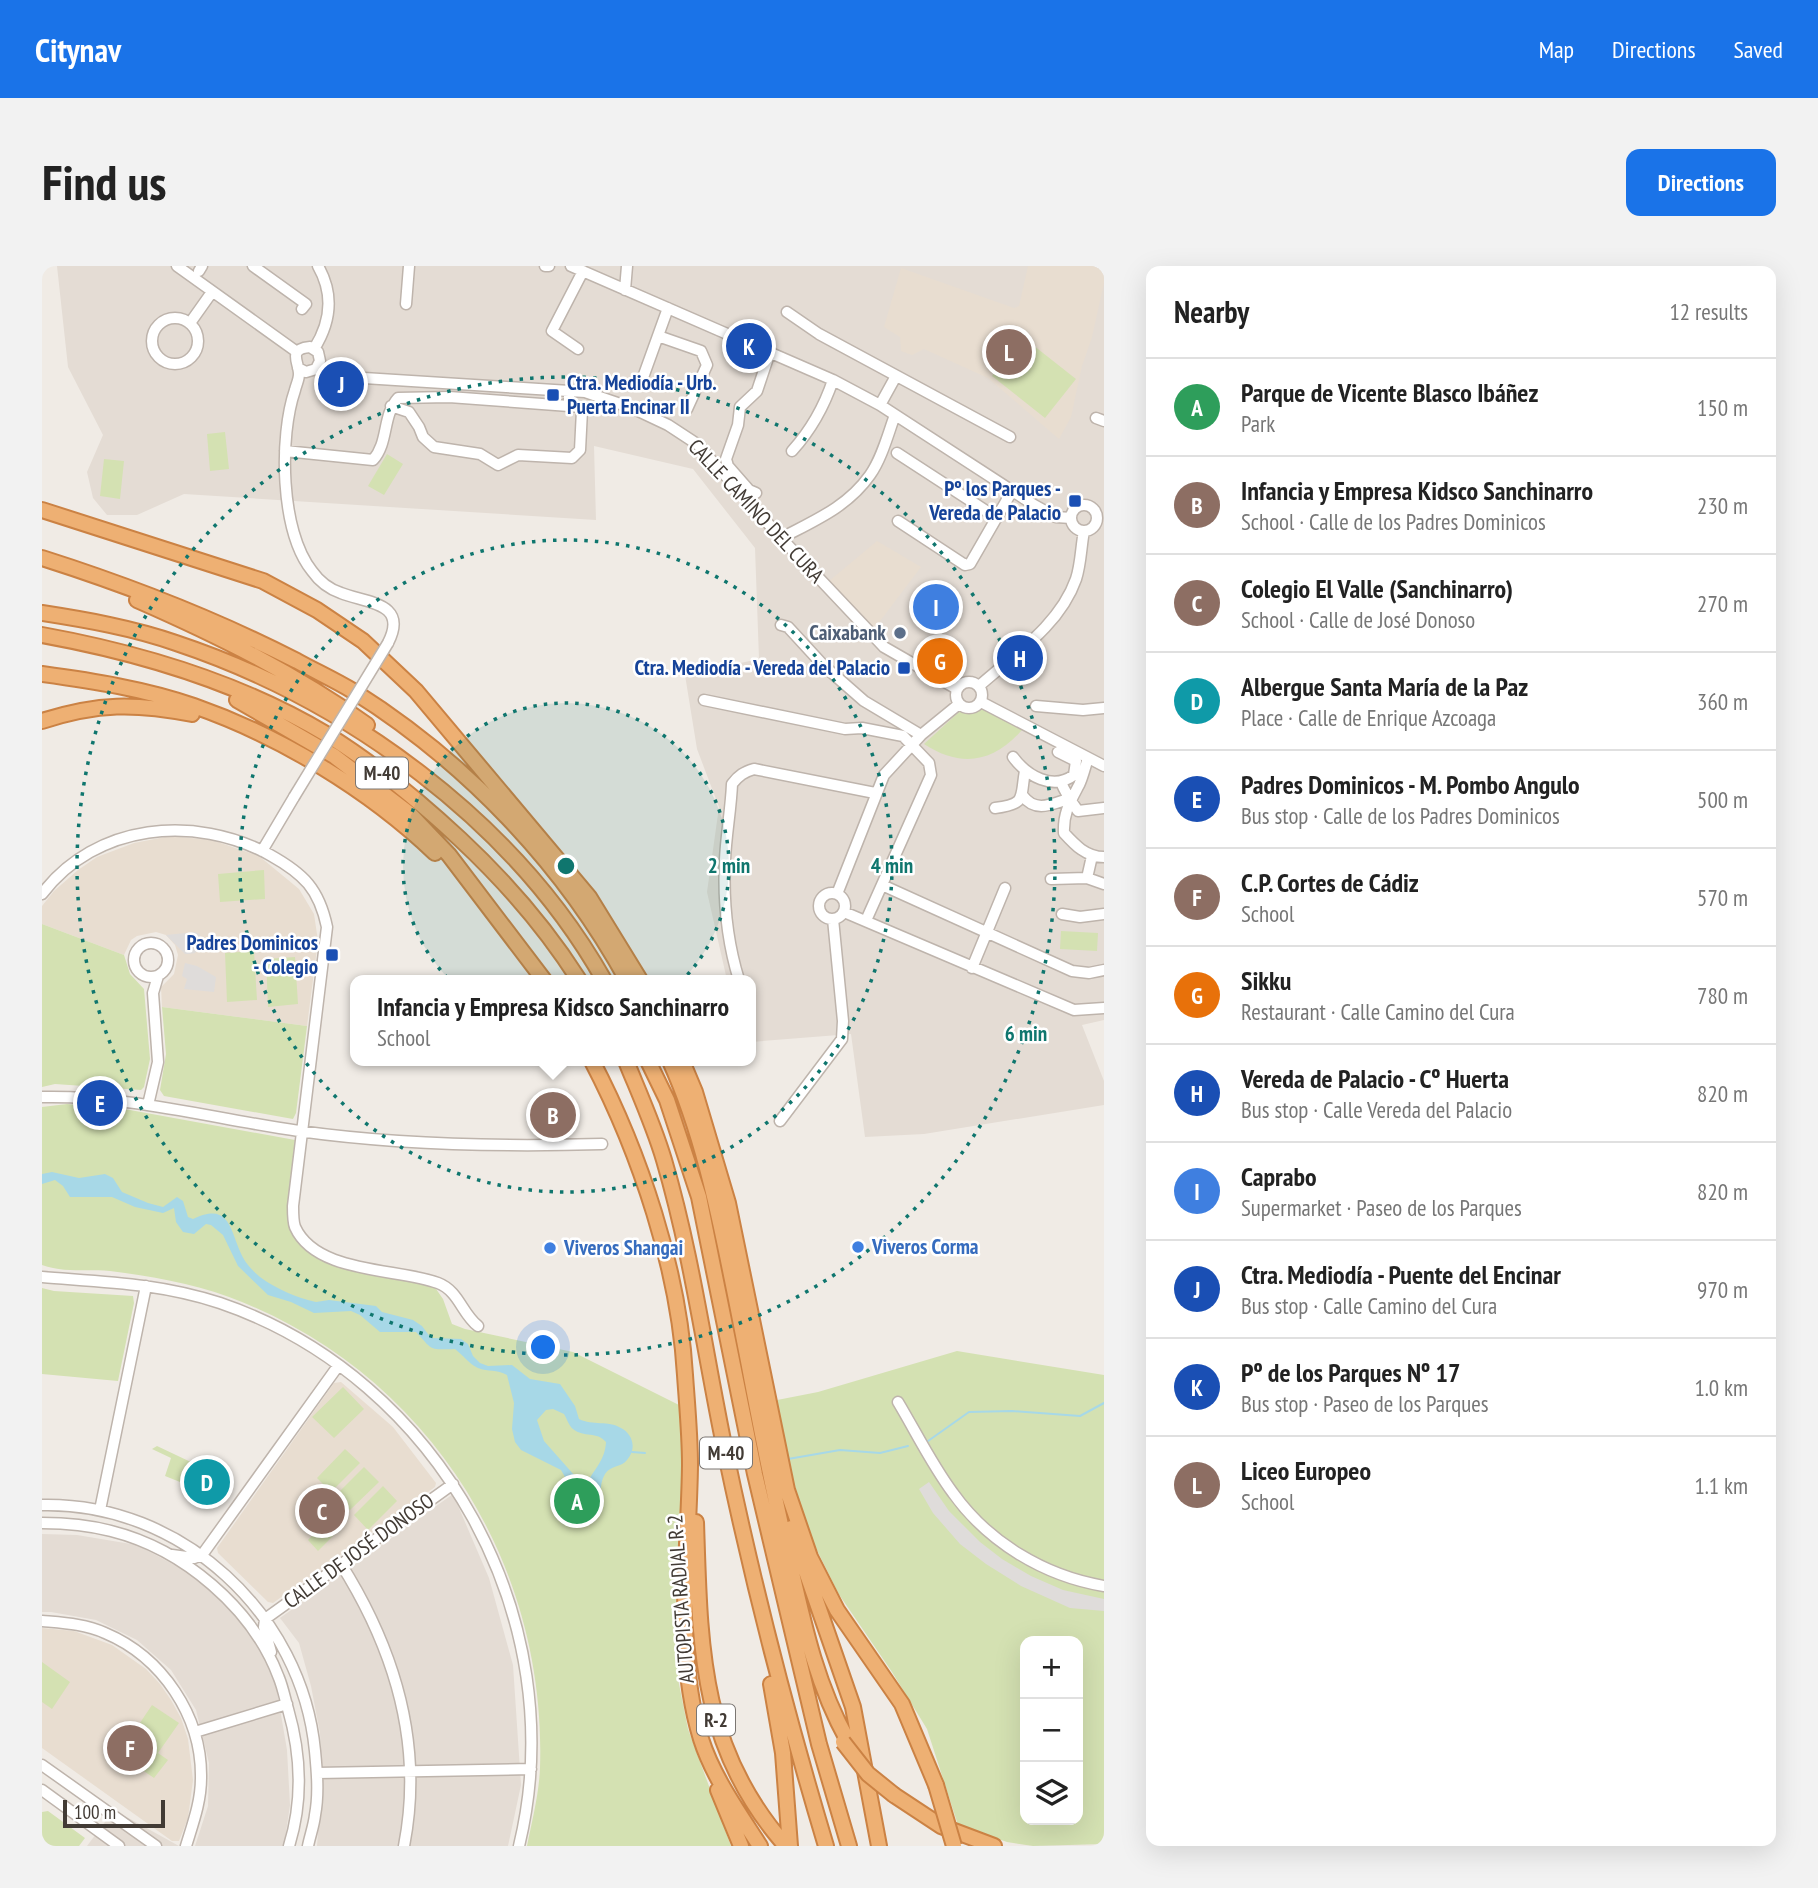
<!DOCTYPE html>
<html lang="en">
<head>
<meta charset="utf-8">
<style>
	body { margin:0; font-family:"PT Sans Narrow",sans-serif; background:#f2f2f2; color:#222 }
	.controls { position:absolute; right:21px; bottom:21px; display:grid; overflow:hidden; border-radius:14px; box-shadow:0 7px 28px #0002 }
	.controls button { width:63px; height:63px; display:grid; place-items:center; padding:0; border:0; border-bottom:2px solid #e0e0e0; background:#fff; color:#222; font:35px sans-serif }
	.scale { position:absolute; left:21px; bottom:18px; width:102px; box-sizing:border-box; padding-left:7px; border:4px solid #423b35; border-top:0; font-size:19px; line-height:24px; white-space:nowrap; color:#423b35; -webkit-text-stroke:5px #fff; paint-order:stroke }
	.you { position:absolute; left:502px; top:1082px; width:24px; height:24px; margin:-18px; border:5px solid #fff; border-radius:50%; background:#1a73e8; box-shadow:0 0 0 10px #1a73e833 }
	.badge { display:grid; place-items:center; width:46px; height:46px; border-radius:50%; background:#1a73e8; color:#fff; font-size:23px; font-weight:700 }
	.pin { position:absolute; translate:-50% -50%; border:4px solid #fff; box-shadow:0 2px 7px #0006 }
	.popup { position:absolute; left:308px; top:709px; width:406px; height:91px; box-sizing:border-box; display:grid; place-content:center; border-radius:14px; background:#fff; filter:drop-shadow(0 2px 5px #0005); font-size:23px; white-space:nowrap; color:#767676 }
	.popup b { font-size:26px; color:#222 }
	.popup::after { content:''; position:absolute; left:50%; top:100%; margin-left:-14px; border:14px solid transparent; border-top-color:#fff }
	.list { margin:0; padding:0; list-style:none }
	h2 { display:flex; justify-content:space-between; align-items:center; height:91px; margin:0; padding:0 28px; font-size:30px }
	h2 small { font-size:23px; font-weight:400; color:#767676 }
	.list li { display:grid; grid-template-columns:46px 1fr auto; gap:21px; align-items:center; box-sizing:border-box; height:98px; padding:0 28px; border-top:2px solid #e0e0e0 }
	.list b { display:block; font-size:26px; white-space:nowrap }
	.list p { margin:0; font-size:23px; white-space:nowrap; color:#767676 }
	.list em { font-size:23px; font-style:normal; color:#767676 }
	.icon { flex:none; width:38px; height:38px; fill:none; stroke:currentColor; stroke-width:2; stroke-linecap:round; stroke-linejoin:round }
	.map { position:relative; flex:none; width:1062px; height:1580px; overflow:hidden; border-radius:14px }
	header { display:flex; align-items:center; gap:42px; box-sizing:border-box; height:98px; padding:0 35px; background:#1a73e8; color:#fff }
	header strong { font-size:33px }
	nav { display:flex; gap:38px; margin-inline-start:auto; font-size:24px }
	.intro { display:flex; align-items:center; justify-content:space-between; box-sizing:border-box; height:168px; padding:0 42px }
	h1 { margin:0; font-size:49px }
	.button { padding:18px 32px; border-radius:14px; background:#1a73e8; color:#fff; font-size:24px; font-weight:700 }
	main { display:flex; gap:42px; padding:0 42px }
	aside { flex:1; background:#fff; border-radius:14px; box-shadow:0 7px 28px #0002 }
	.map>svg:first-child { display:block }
	.residential { fill:#e4dcd4 }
	.education { fill:#e8ddd0 }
	.green { fill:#d4e1b2; fill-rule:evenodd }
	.parking { fill:#dfdcda }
	.water { fill:#a7d8e7; fill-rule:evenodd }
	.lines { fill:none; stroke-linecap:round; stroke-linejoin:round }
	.stream { stroke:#a7d8e7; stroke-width:2 }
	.minor-casing { stroke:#beb4ac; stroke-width:13 }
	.highway-casing { stroke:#cb8244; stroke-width:18 }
	.minor { stroke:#fff; stroke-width:10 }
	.highway { stroke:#eeb073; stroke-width:14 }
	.minor-bridge-casing { stroke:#beb4ac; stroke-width:13; stroke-linecap:butt }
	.highway-bridge-casing { stroke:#cb8244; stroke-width:18; stroke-linecap:butt }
	.minor-bridge { stroke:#fff; stroke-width:10 }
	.highway-bridge { stroke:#eeb073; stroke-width:14 }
	.ring { fill:none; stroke:#0f766e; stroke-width:3.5; stroke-dasharray:3.5 7 }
	.transit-dot { fill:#1a4fb4; stroke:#fff; stroke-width:2.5 }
	.service-dot { fill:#5c6f8a; stroke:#fff; stroke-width:2.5 }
	.shop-dot { fill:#3f7fe0; stroke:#fff; stroke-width:2.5 }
	.labels { text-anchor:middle; stroke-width:5; stroke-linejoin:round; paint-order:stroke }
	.shield { fill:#fff; stroke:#7b7672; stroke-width:2 }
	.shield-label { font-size:19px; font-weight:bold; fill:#423b35 }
	.transit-label { font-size:21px; font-weight:bold; fill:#164399; stroke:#fff; text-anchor:end }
	.street-label { font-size:21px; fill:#423b35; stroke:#fff }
	.service-label { font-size:21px; font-weight:bold; fill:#4e5e75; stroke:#fff; text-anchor:end }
	.shop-label { font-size:21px; font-weight:bold; fill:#366cbe; stroke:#fff; text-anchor:start }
	.centre { fill:#0f766e; stroke:#fff; stroke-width:3.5 }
	.ring-label { font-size:21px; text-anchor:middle; font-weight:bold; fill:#0f766e; stroke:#fff; stroke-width:5; stroke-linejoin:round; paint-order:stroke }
</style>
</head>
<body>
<header>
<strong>Citynav</strong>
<nav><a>Map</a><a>Directions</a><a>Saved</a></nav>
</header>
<div class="intro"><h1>Find us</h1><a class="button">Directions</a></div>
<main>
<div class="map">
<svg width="1062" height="1580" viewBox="0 0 1062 1580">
	<rect width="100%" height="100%" fill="#f0ebe5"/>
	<!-- residential -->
	<path class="residential" d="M15 0H1062V754L1040 759 1062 815V839L882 868 823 871 809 768 709 776V714H685L665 626 677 541 655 483 643 409 717 393 713 282 651 203 552 180 554 254 142 228 95 249H65L51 232 45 206 61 169 26 101Z
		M411 1228 447 1312 471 1399 479 1519 466 1580H275L280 1513 278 1467 269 1420 257 1377 238 1352Z
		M0 1268 35 1269 95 1279 155 1311 198 1351 226 1395 235 1425 245 1484 248 1539 242 1580H153L166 1540 167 1497 154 1444 129 1404 95 1374 54 1354 9 1346H0Z
		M72 1544 137 1580H45Z"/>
	<!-- education -->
	<path class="education" d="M986 0H1062V17L1050 71 1040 100 1029 151 1017 173 946 112 882 83 870 89 859 85 858 71 842 61 859 2 972 42 977 40Z
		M835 275 879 301 832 363 787 315Z
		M128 570 170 574 217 590 257 623 272 648 276 675 265 760 120 741 119 721 132 708 136 689 133 679 124 669 114 666 95 670 89 674 82 689 0 658V640L12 625 36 604 55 591 92 577Z
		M299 1116 351 1161 394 1217 393 1221 231 1337 226 1336 176 1287 175 1282 292 1117Z
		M0 1362 32 1365 70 1379 104 1403 118 1418 129 1434 139 1452 146 1473 151 1514 146 1552 137 1575H130L0 1482Z"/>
	<!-- green -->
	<path class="green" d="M982 72 1034 113 1003 152 950 110Z
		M183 166 187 203 168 205 165 168Z
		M345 188 361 198 342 229 326 220Z
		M62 193 82 195 78 233 58 230Z
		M940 443 980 464C951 497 919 502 882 478L917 446 933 447Z
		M222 604 223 633 178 636 176 608Z
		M0 658 82 689 88 708 102 723 108 793 102 821 99 824 13 818 0 821Z
		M1019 665 1056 667 1055 685 1018 683Z
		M212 685 215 734 185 736 183 687Z
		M253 691 256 738 226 741 224 693Z
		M120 741 265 760 254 847 251 853 122 830 118 824 124 788Z
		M25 838 88 844 253 874C251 894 242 949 249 965 265 1003 355 1013 392 1020L401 1033 410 1058 423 1063 531 1086 637 1139 641 1206 634 1351 636 1413 646 1463 689 1580H485C490 1555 497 1528 498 1502 505 1294 383 1104 187 1031 149 1017 108 1010 68 1005 45 1003 22 1007 0 999V841Z
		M0 1022 12 1025 91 1030 92 1037 76 1115 0 1108Z
		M915 1085 1062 1109V1578L991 1580 965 1576 916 1559 885 1463 850 1406 796 1327 770 1274 745 1210 730 1135 776 1126ZM983 1375H1036V1554H983Z
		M301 1121 322 1143 292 1172 270 1151Z
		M115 1180 153 1198 138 1216 123 1210 129 1192 110 1183Z
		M303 1183 318 1197 289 1226 275 1212Z
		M322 1201 337 1216 308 1244 293 1230Z
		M341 1220 355 1235 326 1264 312 1249Z
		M290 1249 301 1260 276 1285 266 1274Z
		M0 1396 28 1416 10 1443 0 1436Z
		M110 1439 137 1457 116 1487 126 1494 112 1512 77 1488Z
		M6 1545 43 1572 37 1580H0V1546Z"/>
	<!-- parking -->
	<path class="parking" d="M153 666 158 668 159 679 153 687 147 688H143L124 669Z
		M143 697 155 700 174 711 172 726 142 723 145 713 140 710Z
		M887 1216 907 1245 938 1276 960 1293 989 1310 1021 1324 1062 1333V1345L1028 1342 979 1320 944 1298 918 1278 891 1247 877 1223Z"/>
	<!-- water -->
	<path class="water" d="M10 906 37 912 63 908 71 912 80 926 106 937 121 941 135 931 141 935 146 951 151 953C194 932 187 975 206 999 219 1016 246 1028 266 1034L274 1036 287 1034 334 1040 340 1046 371 1054 380 1060 389 1072 419 1073 426 1078 431 1090 438 1097 446 1100 470 1099 488 1113 518 1118 533 1140 537 1153C551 1160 566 1154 579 1162 591 1168 595 1183 585 1194 580 1201 569 1199 563 1208 557 1218 559 1229 559 1240L546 1251 519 1204 479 1184 473 1176 470 1163 472 1137 465 1109C455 1103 446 1106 436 1102 427 1098 421 1089 413 1083 386 1084 391 1084 374 1066H338L318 1049 309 1045 272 1047 249 1036 226 1029 196 1000 181 969 169 959 164 958 152 968 141 966 134 956 132 942 121 947 93 941 70 931H28L21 920 13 914 0 918V908ZM511 1143 522 1148C525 1153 527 1160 531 1163 542 1172 555 1165 564 1176 563 1194 553 1202 545 1217L540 1218 502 1175 495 1154 504 1144Z"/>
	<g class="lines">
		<!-- stream -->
		<path class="stream" d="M886 1175 927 1146 970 1145 1038 1150 1062 1137
			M590 1186 603 1187
			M746 1193 798 1184 838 1187 866 1180"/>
		<!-- minor casing -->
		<g class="minor-casing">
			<path id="minor" d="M135 0 255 86
				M211 0 264 38 260 43
				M503 0H507
				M529 0 791 114 838 139 992 239 1014 251 1029 252
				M157 5 160 0
				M583 24 585 0
				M364 38 367 0
				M745 46 777 68 968 171
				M110 75a23 23 0 1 1 46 0a23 23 0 1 1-46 0Z
				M148 57 170 26
				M616 70 659 85 665 99 645 143
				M272 83C289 56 292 28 276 0
				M536 83 510 65 541 5
				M277 99 286 105 306 111 543 126 590 142 626 159 655 178 740 273 842 381 915 423
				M256 102 264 106 274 103 278 95 276 86 268 81C245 83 257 96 257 108 257 114 254 119 253 124 237 170 238 265 270 305 277 315 287 323 299 327 324 337 367 336 346 377
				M599 117 626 42
				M838 139 854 110
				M349 140 367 146 377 161 381 171 392 181 438 188 456 199 476 189 530 192 538 184 540 144 539 141 527 140
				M1054 152 1062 155
				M243 185 331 194C347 176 340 150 356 132L407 131 527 140V125
				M750 185C769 164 782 141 791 114
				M855 187 955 252
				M714 227 707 224 686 200 684 193 696 159 698 141 715 125 728 86
				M1029 252a13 13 0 1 1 26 0a13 13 0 1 1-26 0Z
				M856 255 923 299 928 298 970 225
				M745 269C776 253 807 239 828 209 840 192 846 168 853 149
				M739 359 746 361 781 399 822 435 879 469
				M914 429a13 13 0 1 1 26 0a13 13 0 1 1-26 0Z
				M937 420C972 389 1018 359 1034 313 1039 298 1039 280 1042 265
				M662 434 803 463 820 462 861 470 887 497 889 509 826 650
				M939 436 1062 500
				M994 440 1041 444 1062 442
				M971 491C985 510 1011 525 1032 509L1034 495 1016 486
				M1046 492C1043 501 1041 511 1037 519 1028 536 1021 547 1022 567 1033 579 1044 591 1062 591
				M1019 516C1022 524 1031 538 1036 545L1062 542
				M981 530C994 548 1012 537 1029 532
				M953 542C985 538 978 532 983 505
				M220 585 252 531
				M1045 612 1050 590
				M1009 613 1045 612 1062 618
				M840 619 1030 705 1047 707 1062 704
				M777 640a13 13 0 1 1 26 0a13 13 0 1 1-26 0Z
				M0 628C54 557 153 548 228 589 262 608 277 623 285 661L251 940C251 947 251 956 253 961 274 1008 356 1002 396 1017 417 1025 420 1048 436 1060
				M795 628 842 509 879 469 917 438
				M802 646 1032 744 1062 742
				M1020 648 1038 651 1062 648
				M92 694a17 17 0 1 1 34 0a17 17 0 1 1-34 0Z
				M930 702 963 622
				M697 714C685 675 681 635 683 594 684 569 689 543 690 518 697 509 702 506 712 503L833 527
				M0 831C87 829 172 853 257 865 357 879 459 881 560 878
				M106 839 116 796 111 727 116 710
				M738 855 800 773 801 755 791 653
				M0 1011C62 1016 117 1017 178 1037 398 1112 532 1354 477 1580
				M856 1136C874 1166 890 1199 911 1227 946 1276 1002 1310 1062 1320
				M0 1239C139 1236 260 1348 273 1485 275 1506 277 1528 273 1549 272 1559 268 1570 266 1580
				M58 1244 104 1020
				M0 1257C23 1257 46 1259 69 1265 141 1283 211 1342 237 1412 241 1422 243 1433 246 1443 259 1488 261 1535 247 1580
				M130 1289 152 1292 160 1289
				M160 1289 296 1100
				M299 1298C353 1384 382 1478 362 1580
				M0 1355C22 1357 43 1358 63 1367 120 1391 160 1450 159 1512 159 1536 151 1557 144 1580
				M229 1386 222 1361 223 1353 411 1218
				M153 1466 245 1438
				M0 1499 114 1580
				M275 1507 489 1503
				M0 1524 77 1580"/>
		</g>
		<!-- highway casing -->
		<g class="highway-casing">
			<path id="highway" d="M0 244 221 315 275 344 321 375 374 425 547 631 598 714
				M0 292C88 320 173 353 255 395 273 405 293 414 311 425 424 496 521 597 585 714
				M95 334C175 369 254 408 325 459
				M0 347C45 354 91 362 134 377 305 434 473 556 562 714
				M0 369C99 387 197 416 284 468 333 498 376 534 418 573 463 615 504 662 537 714
				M0 408C51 415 103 423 152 440 238 470 327 524 393 587
				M195 434 292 490 368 548 407 589 502 714
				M0 455C56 437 93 437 150 448
				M550 795C598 887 637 1004 643 1109 645 1138 648 1169 648 1199 647 1289 632 1385 659 1473 671 1511 697 1547 718 1580
				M584 795C597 827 612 860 622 894 650 989 663 1088 683 1184 711 1318 745 1450 784 1580
				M606 795 625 834 657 931 713 1208 777 1478 807 1580
				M628 795C659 864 675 939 690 1014 709 1106 724 1198 746 1289 761 1355 773 1416 806 1475
				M640 795 653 826 686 937 745 1224 768 1291 795 1344 860 1438 894 1519
				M654 1256C658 1379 657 1482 744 1580
				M749 1262 811 1441 837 1580
				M729 1418 741 1487 748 1580
				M676 1524 699 1580
				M852 1529 899 1560 952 1580"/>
		</g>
		<!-- minor -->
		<use href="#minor" class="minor"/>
		<!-- highway -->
		<use href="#highway" class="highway"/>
		<!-- minor-bridge casing -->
		<g class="minor-bridge-casing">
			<path id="minor-bridge" d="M252 531 346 377"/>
		</g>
		<!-- highway-bridge casing -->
		<g class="highway-bridge-casing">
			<path id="highway-bridge" d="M801 1476 826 1508 852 1529
				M894 1519 912 1580"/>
		</g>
		<!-- minor-bridge -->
		<use href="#minor-bridge" class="minor-bridge"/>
		<!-- highway-bridge -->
		<use href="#highway-bridge" class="highway-bridge"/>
	</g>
	<!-- distance rings -->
	<circle cx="524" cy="600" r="163" fill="#0f766e" fill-opacity=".12"/>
	<g class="ring">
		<circle cx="524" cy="600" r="163"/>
		<circle cx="524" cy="600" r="326"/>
		<circle cx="524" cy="600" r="489"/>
	</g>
	<!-- markers -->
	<g class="transit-dot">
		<rect x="504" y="122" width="14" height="14" rx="3.5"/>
		<rect x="1026" y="228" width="14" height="14" rx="3.5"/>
		<rect x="855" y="395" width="14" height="14" rx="3.5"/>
		<rect x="283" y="682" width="14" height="14" rx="3.5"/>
	</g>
	<circle class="service-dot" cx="858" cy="367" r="7"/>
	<g class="shop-dot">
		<circle cx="816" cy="981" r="7"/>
		<circle cx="508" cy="982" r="7"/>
	</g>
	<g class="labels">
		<!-- shield labels -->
		<g class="shield">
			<rect x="314" y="491.5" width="52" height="31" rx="5"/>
			<rect x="658" y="1171.5" width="52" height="31" rx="5"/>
			<rect x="655" y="1438.5" width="38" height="31" rx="5"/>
		</g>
		<g class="shield-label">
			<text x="340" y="514">M-40</text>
			<text x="684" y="1194">M-40</text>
			<text x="674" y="1461">R-2</text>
		</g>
		<!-- transit labels -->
		<g class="transit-label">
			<text x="525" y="124" text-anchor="start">Ctra. Mediodía - Urb.<tspan x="525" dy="24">Puerta Encinar II</tspan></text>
			<text x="1019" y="230">Pº los Parques -<tspan x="1019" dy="24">Vereda de Palacio</tspan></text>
			<text x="848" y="409">Ctra. Mediodía - Vereda del Palacio</text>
			<text x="276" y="684">Padres Dominicos<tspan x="276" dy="24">- Colegio</tspan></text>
		</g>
		<!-- street labels -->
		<g class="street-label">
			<text transform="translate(714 245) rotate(47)" y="7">CALLE CAMINO DEL CURA</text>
			<text transform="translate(317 1285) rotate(-36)" y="7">CALLE DE JOSÉ DONOSO</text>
			<text transform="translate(639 1333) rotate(-94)" y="7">AUTOPISTA RADIAL R-2</text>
		</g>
		<!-- service labels -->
		<g class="service-label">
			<text x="844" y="374">Caixabank</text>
		</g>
		<!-- shop labels -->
		<g class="shop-label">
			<text x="830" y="988">Viveros Corma</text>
			<text x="522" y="989">Viveros Shangai</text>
		</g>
	</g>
	<circle cx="524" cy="600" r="10" class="centre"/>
	<g class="ring-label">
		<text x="687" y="607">2 min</text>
		<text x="850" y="607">4 min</text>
		<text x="984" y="775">6 min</text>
	</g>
</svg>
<div class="controls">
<button>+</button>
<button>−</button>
<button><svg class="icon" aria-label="layers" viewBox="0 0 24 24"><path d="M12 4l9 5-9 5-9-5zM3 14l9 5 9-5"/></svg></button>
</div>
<div class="scale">100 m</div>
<div class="you"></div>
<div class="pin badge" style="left:535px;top:1235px;background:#2e9e5b">A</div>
<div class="pin badge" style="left:511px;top:849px;background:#8d6e63">B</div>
<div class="popup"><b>Infancia y Empresa Kidsco Sanchinarro</b>School</div>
<div class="pin badge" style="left:280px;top:1245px;background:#8d6e63">C</div>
<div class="pin badge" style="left:165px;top:1216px;background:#0f9aa8">D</div>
<div class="pin badge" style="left:58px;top:837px;background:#1a4fb4">E</div>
<div class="pin badge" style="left:88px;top:1482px;background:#8d6e63">F</div>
<div class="pin badge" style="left:898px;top:395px;background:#e8710a">G</div>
<div class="pin badge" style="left:978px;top:392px;background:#1a4fb4">H</div>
<div class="pin badge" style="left:894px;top:341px;background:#3f7fe0">I</div>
<div class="pin badge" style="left:299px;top:118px;background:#1a4fb4">J</div>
<div class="pin badge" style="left:707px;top:80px;background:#1a4fb4">K</div>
<div class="pin badge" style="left:967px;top:86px;background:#8d6e63">L</div>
</div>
<aside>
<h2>Nearby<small>12 results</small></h2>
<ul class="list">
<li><span class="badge" style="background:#2e9e5b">A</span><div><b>Parque de Vicente Blasco Ibáñez</b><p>Park</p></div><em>150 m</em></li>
<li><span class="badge" style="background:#8d6e63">B</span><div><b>Infancia y Empresa Kidsco Sanchinarro</b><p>School · Calle de los Padres Dominicos</p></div><em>230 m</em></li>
<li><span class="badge" style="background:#8d6e63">C</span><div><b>Colegio El Valle (Sanchinarro)</b><p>School · Calle de José Donoso</p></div><em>270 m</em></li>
<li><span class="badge" style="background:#0f9aa8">D</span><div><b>Albergue Santa María de la Paz</b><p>Place · Calle de Enrique Azcoaga</p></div><em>360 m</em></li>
<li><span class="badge" style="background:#1a4fb4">E</span><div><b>Padres Dominicos - M. Pombo Angulo</b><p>Bus stop · Calle de los Padres Dominicos</p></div><em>500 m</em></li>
<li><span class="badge" style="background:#8d6e63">F</span><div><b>C.P. Cortes de Cádiz</b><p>School</p></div><em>570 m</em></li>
<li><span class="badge" style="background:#e8710a">G</span><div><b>Sikku</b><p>Restaurant · Calle Camino del Cura</p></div><em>780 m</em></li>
<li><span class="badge" style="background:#1a4fb4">H</span><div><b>Vereda de Palacio - Cº Huerta</b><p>Bus stop · Calle Vereda del Palacio</p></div><em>820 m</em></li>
<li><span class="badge" style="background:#3f7fe0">I</span><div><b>Caprabo</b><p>Supermarket · Paseo de los Parques</p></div><em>820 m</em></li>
<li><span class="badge" style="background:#1a4fb4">J</span><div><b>Ctra. Mediodía - Puente del Encinar</b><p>Bus stop · Calle Camino del Cura</p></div><em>970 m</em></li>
<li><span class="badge" style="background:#1a4fb4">K</span><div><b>Pº de los Parques Nº 17</b><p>Bus stop · Paseo de los Parques</p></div><em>1.0 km</em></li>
<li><span class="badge" style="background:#8d6e63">L</span><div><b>Liceo Europeo</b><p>School</p></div><em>1.1 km</em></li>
</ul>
</aside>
</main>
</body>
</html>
